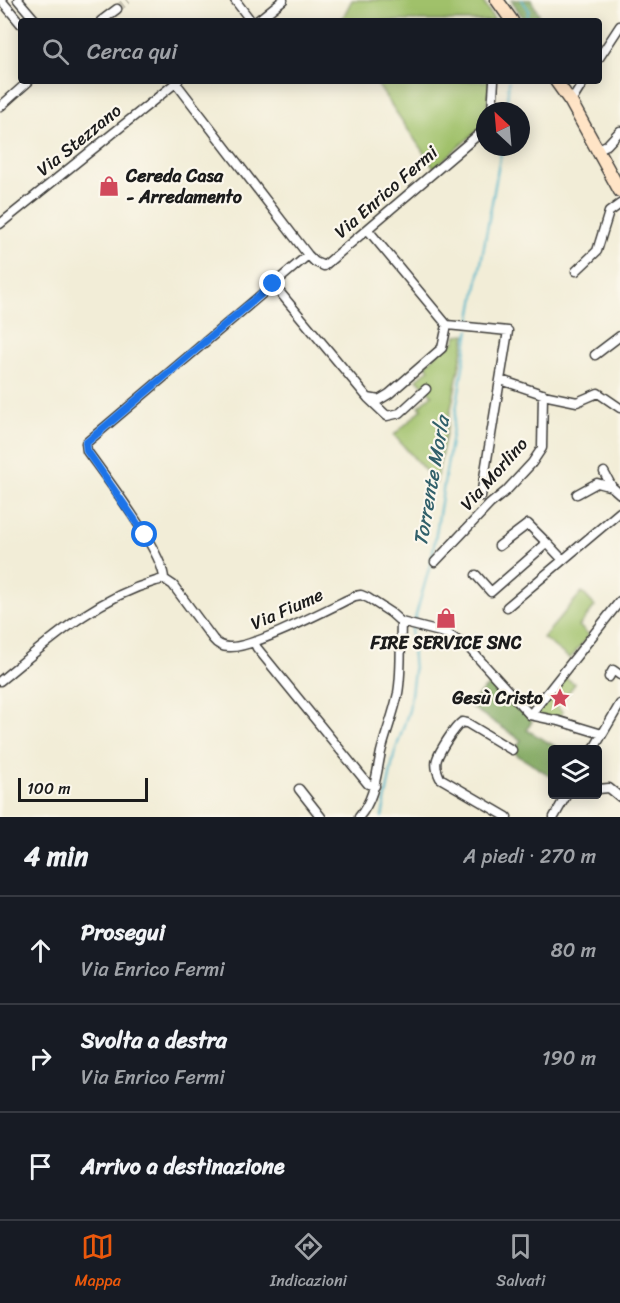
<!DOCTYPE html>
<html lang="it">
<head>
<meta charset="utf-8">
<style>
	body { margin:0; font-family:Sriracha,sans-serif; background:#242831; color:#f1f3f6 }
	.controls { position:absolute; right:18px; bottom:18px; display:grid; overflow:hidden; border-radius:6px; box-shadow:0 3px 15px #0003 }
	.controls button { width:54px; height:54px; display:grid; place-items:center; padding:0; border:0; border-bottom:2px solid #363941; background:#171b24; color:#f1f3f6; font:30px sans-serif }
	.compass { position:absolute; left:476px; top:102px; width:54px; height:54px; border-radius:50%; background:#171b24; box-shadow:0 3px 15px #0003; rotate:334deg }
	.scale { position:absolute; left:18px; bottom:15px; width:130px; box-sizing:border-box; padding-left:6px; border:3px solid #1c1c1c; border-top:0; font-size:16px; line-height:21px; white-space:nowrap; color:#1c1c1c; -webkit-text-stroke:4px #fbf7ec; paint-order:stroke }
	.stop { position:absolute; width:18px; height:18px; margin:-14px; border:4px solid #1a73e8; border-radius:50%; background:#fff }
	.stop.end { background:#1a73e8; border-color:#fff; box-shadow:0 2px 6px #0008 }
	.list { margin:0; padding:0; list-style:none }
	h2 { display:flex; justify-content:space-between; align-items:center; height:78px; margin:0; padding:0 24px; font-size:26px }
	h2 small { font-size:20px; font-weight:400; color:#9ea1a6 }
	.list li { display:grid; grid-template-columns:39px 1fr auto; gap:18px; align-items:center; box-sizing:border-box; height:108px; padding:0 24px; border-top:2px solid #363941 }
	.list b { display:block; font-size:22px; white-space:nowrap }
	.list p { margin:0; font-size:20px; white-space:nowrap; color:#9ea1a6 }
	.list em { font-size:20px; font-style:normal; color:#9ea1a6 }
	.icon { flex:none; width:33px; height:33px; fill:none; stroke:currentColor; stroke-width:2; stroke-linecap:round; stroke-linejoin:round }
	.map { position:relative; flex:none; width:620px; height:817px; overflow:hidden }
	.search { position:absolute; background:#171b24; box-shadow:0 3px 15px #0003; left:18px; right:18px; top:18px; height:66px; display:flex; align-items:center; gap:15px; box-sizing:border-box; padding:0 21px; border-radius:6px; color:#9ea1a6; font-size:22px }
	.sheet { height:402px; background:#171b24 }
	nav { display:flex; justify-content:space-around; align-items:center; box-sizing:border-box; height:84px; border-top:2px solid #363941; background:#171b24; font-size:16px; color:#9ea1a6 }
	nav a { display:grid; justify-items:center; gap:3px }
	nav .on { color:#ea580c }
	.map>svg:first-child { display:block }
	.green { fill:#a0c16a; stroke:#5e6e43; stroke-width:1.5 }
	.forest { fill:#80a75e; stroke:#4e623d; stroke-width:1.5 }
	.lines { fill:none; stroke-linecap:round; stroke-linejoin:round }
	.stream { stroke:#4ab2c9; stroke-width:2 }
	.minor-tunnel { stroke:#c7c3b2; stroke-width:8; stroke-dasharray:8 4; stroke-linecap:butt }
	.minor-casing { stroke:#3c3b38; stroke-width:11 }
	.secondary-casing { stroke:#3c3b38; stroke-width:15 }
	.minor { stroke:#fff; stroke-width:8 }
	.secondary { stroke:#ffe4c6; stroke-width:12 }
	.route { stroke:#1a73e8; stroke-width:8 }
	.labels { text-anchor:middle; stroke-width:4.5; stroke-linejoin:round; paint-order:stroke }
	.street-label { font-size:18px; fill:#1c1c1c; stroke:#fbf7ec }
	.poi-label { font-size:18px; font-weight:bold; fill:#1c1c1c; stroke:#fbf7ec; text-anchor:start }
	.water-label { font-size:20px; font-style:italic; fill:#31606a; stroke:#fbf7ec }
</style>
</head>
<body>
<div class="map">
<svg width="620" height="817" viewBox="0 0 620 817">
	<rect width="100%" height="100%" fill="#fbf7ec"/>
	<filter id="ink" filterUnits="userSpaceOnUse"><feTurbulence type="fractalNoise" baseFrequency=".0167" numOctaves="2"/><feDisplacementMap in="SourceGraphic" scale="12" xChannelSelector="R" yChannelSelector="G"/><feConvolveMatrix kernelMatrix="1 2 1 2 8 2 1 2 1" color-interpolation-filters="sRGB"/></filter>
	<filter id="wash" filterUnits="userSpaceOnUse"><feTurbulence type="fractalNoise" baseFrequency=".008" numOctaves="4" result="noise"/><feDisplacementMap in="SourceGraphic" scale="24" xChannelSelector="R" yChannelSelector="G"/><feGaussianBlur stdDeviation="1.35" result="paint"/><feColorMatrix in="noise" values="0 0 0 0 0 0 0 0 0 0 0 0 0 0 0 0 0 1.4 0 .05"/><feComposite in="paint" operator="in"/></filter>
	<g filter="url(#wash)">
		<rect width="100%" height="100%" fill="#f2edd7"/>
		<!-- green -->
		<path class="green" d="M352 0H482L495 21H341Z
			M375 81H490L485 124 434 168Z
			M466 334 436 483 394 435 422 409 419 406 432 395 417 379 429 369 426 365 446 344 455 342 457 335Z
			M582 592 595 606 579 626 589 635 570 659 543 638Z
			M564 677 575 684 557 707 563 712 557 719 534 714Z"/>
		<!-- forest -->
		<path class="forest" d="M511 0H531L539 14 533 21H525Z
			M494 680 532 721 527 730 560 749 552 750V777L517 755 514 751 521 740 468 705Z"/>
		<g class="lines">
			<!-- stream -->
			<path class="stream" d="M522 0 529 10 526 21
				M506 111 509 81
				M470 324 502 147
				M414 622 432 558 469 330
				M382 817 394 755 409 710 414 671 411 634 412 627"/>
		</g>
	</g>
	<g filter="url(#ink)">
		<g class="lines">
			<!-- minor-tunnel -->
			<path class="minor-tunnel" d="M117 9 128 0"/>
			<!-- minor casing -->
			<g class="minor-casing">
				<path id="minor" d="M1 0 21 24
					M18 0 36 21
					M235 0 251 21
					M101 21 117 9
					M257 21 283 0
					M599 58 620 26
					M176 83 308 255 315 262 324 266 485 129
					M571 102 584 81
					M1 106 29 81
					M492 111 494 81
					M598 149 607 145 620 131
					M0 224 178 81
					M368 230 447 325 508 331 481 496
					M576 271 597 251 609 212 620 204
					M273 284 368 398 379 400 389 394 442 348 447 325
					M595 355 620 336
					M501 380 548 396 577 402 598 393 620 408
					M368 398 387 416 400 413 426 389
					M604 472 612 487
					M577 494 597 483 612 487 620 494
					M499 546 528 524 547 543
					M435 562 490 504 506 491 532 463 542 448 543 394
					M476 575 491 592 547 543 563 560
					M164 579C164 553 104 475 87 451L86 443 308 255
					M507 607 620 512
					M254 642 257 648 368 784 375 786
					M609 677 613 670 620 675
					M0 681C49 641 94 599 156 581L164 579 173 585 213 639C217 644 222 647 229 647 252 649 330 608 355 596L361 595 368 598 391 613 401 622 448 634 469 648 530 715 559 721 602 734
					M530 715 620 601
					M593 750 620 704
					M299 789 321 817
					M598 789 609 788 620 797
					M359 817C375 798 376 775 381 752 386 732 394 713 398 693 402 670 400 646 401 622
					M507 817 440 778C437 772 435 765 437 759 440 750 454 728 462 722L467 723 512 750
					M554 817 567 794"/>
			</g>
			<!-- secondary casing -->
			<g class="secondary-casing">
				<path id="secondary" d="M497 0 512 21
					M556 81 571 102 620 191"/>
			</g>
			<!-- minor -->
			<use href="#minor" class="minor"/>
			<!-- secondary -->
			<use href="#secondary" class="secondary"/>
		</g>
	</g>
	<g class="lines" filter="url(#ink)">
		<!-- route -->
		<path class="route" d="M145 535 87 451 86 443 273 284"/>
	</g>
	<!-- icons -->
	<defs>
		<g id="shop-bare" transform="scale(1.62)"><path d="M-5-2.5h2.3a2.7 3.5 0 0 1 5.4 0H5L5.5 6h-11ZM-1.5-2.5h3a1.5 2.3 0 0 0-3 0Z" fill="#d1495b" stroke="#fbf7ec" stroke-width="2.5" paint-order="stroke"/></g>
		<g id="sight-bare" transform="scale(1.62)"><path d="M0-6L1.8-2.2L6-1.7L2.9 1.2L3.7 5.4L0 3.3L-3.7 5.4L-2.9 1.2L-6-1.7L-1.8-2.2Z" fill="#d1495b" stroke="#fbf7ec" stroke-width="2.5" paint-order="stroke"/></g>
	</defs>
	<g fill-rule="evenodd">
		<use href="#shop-bare" x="109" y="186"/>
		<use href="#shop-bare" x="446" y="618"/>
		<use href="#sight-bare" x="560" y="698"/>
	</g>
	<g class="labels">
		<!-- street labels -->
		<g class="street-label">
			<text transform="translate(79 140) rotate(-39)" y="6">Via Stezzano</text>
			<text transform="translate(386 192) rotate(-41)" y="6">Via Enrico Fermi</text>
			<text transform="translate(494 474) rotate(-48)" y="6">Via Morlino</text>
			<text transform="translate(287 609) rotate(-24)" y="6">Via Fiume</text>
		</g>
		<!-- poi labels -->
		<g class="poi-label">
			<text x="126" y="182">Cereda Casa<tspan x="126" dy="21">- Arredamento</tspan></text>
			<text x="446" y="649" text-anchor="middle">FIRE SERVICE SNC</text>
			<text x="543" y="704" text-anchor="end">Gesù Cristo</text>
		</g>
		<!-- water labels -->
		<g class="water-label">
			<text transform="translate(431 481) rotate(-80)" y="7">Torrente Morla</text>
		</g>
	</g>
</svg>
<div class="controls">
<button><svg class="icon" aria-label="layers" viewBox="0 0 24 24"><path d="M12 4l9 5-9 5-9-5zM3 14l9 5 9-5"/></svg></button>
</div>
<svg class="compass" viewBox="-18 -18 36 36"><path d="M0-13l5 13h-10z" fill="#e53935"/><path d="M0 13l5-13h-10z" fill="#9ea1a6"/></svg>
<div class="scale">100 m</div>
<div class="stop" style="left:145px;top:535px"></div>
<div class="stop end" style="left:273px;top:284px"></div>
<div class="search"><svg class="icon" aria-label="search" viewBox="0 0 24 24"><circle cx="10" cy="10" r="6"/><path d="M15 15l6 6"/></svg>Cerca qui</div>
</div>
<section class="sheet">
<h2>4 min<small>A piedi · 270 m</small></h2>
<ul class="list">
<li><svg class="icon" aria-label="ahead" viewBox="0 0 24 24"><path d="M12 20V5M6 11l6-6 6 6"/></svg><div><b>Prosegui</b><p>Via Enrico Fermi</p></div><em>80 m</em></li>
<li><svg class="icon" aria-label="right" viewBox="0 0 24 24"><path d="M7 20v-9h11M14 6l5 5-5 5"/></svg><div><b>Svolta a destra</b><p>Via Enrico Fermi</p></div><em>190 m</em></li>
<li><svg class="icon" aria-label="arrive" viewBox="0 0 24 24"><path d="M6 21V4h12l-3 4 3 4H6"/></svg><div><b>Arrivo a destinazione</b></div></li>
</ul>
</section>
<nav>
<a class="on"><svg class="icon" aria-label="map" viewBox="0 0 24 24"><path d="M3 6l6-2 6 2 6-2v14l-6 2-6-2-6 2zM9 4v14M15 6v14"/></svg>Mappa</a>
<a><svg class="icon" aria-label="directions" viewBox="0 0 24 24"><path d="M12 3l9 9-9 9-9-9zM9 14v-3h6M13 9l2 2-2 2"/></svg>Indicazioni</a>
<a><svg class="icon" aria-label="saved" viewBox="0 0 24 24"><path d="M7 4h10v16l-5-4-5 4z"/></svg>Salvati</a>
</nav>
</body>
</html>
